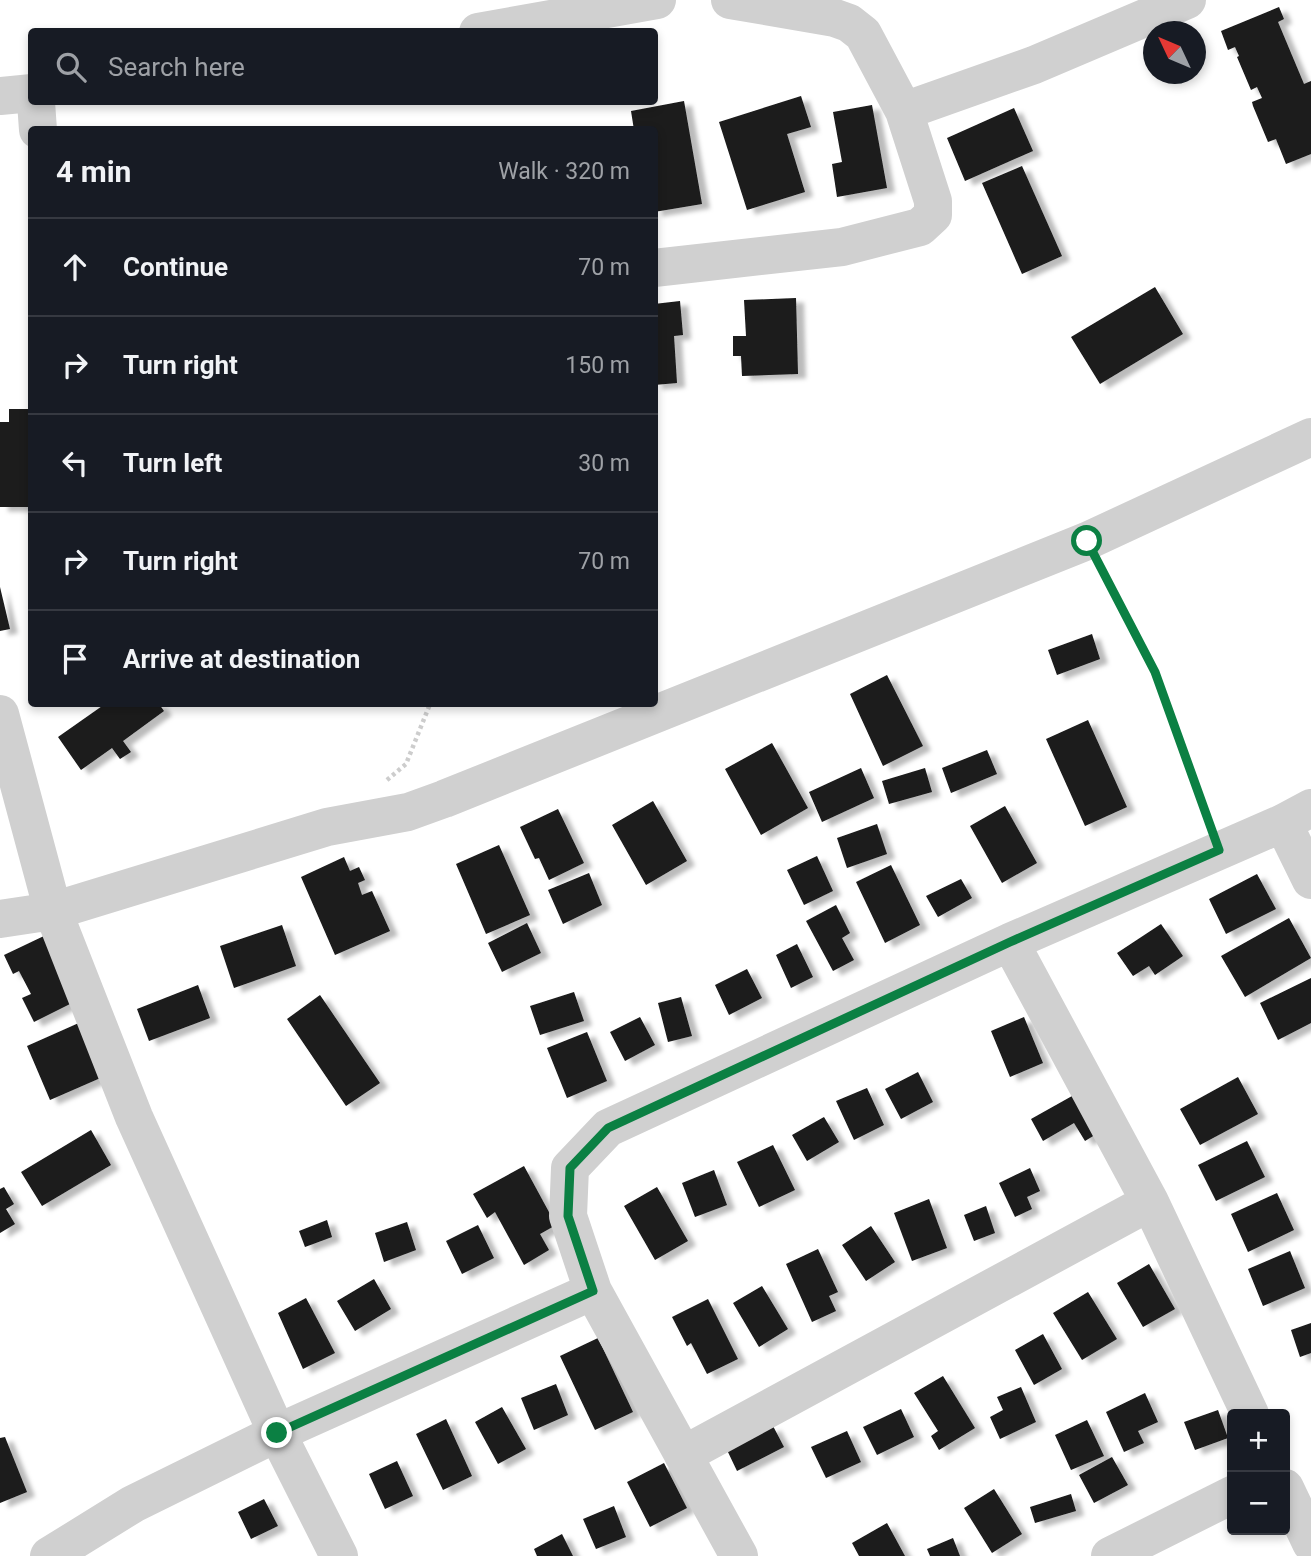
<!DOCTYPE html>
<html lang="en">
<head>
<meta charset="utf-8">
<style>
	body { margin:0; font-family:Roboto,sans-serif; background:#20242c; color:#f1f3f6 }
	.controls { position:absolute; right:21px; bottom:21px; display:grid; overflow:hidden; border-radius:7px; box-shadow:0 4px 10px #0003 }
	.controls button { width:63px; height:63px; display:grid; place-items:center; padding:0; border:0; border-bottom:2px solid #363941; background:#171b24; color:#f1f3f6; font:35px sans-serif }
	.compass { position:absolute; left:1143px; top:21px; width:63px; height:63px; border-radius:50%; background:#171b24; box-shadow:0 4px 10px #0003; rotate:314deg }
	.stop { position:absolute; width:21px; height:21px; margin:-16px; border:5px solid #0b8043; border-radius:50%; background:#fff }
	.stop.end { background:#0b8043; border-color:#fff; box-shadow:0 2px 7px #0008 }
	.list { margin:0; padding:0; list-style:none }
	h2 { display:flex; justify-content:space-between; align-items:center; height:91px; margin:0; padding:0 28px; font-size:30px }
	h2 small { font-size:23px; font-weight:400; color:#9ea1a6 }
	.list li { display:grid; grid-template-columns:46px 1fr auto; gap:21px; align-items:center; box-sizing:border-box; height:98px; padding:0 28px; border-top:2px solid #363941 }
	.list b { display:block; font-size:26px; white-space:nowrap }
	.list em { font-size:23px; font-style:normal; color:#9ea1a6 }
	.icon { flex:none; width:38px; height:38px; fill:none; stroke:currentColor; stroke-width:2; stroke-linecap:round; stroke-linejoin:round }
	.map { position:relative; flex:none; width:1311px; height:1556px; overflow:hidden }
	.search { position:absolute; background:#171b24; box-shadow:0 4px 10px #0003; left:28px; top:28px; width:630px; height:77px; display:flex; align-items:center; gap:18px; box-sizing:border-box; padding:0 24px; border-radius:7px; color:#9ea1a6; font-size:26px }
	.panel { position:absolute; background:#171b24; box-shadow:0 4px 10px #0003; left:28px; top:126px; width:630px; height:581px; border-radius:7px }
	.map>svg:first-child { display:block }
	.building { fill:#1a1a1a; filter:url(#shadow) }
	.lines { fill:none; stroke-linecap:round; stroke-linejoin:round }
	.path { stroke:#cdcdcd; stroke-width:4.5; stroke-dasharray:3.5 3.5; stroke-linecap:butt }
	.minor { stroke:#d0d0d0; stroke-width:38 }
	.route { stroke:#0b8043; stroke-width:9 }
</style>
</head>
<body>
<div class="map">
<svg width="1311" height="1556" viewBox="0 0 1311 1556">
	<defs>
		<filter id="shadow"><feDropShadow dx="8" dy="4.5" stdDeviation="2" flood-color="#0004"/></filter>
	</defs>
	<rect width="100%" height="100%" fill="#fff"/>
	<!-- building -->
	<path class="building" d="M1279 7 1284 19 1278 22 1304 84 1311 81V154L1286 164 1276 139 1268 142 1253 106 1252 102 1262 98 1257 87 1251 90 1237 57 1239 56 1235 47 1228 50 1221 31Z
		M801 96 811 127 787 134 805 192 747 210 719 122Z
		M684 101 702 204 654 212V183H658L654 164V130H634L631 111Z
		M872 105 887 188 837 197 832 164 842 162 833 112Z
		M1014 108 1033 151 965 181 947 138Z
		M1022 166 1062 256 1022 274 982 183Z
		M1155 287 1183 334 1100 384 1071 337Z
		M796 298 798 374 742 376 741 356H733V336H746L744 300Z
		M680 301 683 335 674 336 677 383 654 385V304Z
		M9 409H32V507H0V422H9Z
		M0 587 10 629 0 631Z
		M1092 634 1100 659 1057 675 1048 650Z
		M887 675 923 746 883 766 850 694Z
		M105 704H159L164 711 123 741 131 752 120 759 112 748 81 770 58 737Z
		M1088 720 1127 807 1085 826 1046 739Z
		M772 743 808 808 761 835 725 769Z
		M987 750 997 774 951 793 942 768Z
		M861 768 874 798 822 822 809 792Z
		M925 768 932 792 889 804 882 781Z
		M653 801 687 861 646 885 612 825Z
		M1005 806 1037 863 1002 883 970 826Z
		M558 809 584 863 549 880 539 858 535 859 520 827Z
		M877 824 887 854 847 868 837 838Z
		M499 845 530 915 486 934 456 864Z
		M817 856 833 891 804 905 787 870Z
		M344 857 350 871 359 867 365 880 358 883 362 895 372 891 390 931 335 955 301 877Z
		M891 865 920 925 885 943 856 882Z
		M589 873 602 905 563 924 548 890Z
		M1257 874 1276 909 1226 934 1209 899Z
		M961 879 972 898 938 917 926 896Z
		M836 905 850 933 842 938 854 960 833 971 806 921Z
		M1289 918 1311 958 1245 997 1221 956Z
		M527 923 541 953 502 972 488 943Z
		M1161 924 1183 956 1155 975 1149 966 1133 976 1117 953Z
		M282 925 296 966 234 988 220 946Z
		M46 935 78 1000 34 1022 22 998 31 994 19 971 13 974 4 955Z
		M797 944 813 977 791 988 776 955Z
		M747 969 762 998 729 1015 715 985Z
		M1311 978V1023L1278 1040 1260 1003Z
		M198 985 210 1018 149 1041 137 1009Z
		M574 992 584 1021 540 1035 530 1006Z
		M320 995 380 1083 346 1106 287 1019Z
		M681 997 692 1036 668 1042 658 1003Z
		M640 1017 655 1045 625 1061 610 1032Z
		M1024 1017 1043 1063 1010 1077 991 1031Z
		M81 1022 105 1076 50 1100 27 1046Z
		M587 1032 607 1081 567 1098 547 1048Z
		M918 1072 933 1102 901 1119 885 1089Z
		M1238 1077 1258 1114 1200 1145 1180 1109Z
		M867 1088 884 1125 854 1140 836 1101Z
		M1081 1091 1103 1130 1085 1141 1074 1123 1043 1141 1031 1119Z
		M824 1117 839 1142 807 1161 792 1135Z
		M91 1130 111 1165 42 1206 21 1172Z
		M1247 1141 1265 1177 1216 1201 1198 1165Z
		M773 1145 795 1190 759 1207 737 1162Z
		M524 1166 556 1225 540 1234 549 1250 524 1265 495 1212 487 1218 473 1194Z
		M1030 1168 1040 1191 1027 1197 1032 1209 1015 1217 999 1183Z
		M714 1170 727 1205 695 1217 682 1183Z
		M4 1187 14 1204 6 1209 15 1224 0 1233V1189Z
		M657 1187 688 1241 655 1260 624 1206Z
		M1277 1193 1294 1230 1248 1252 1231 1214Z
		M929 1199 947 1248 912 1261 894 1213Z
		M986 1206 995 1233 974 1241 964 1215Z
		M327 1220 332 1237 305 1247 299 1231Z
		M407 1222 416 1250 384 1262 375 1233Z
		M478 1225 494 1258 462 1274 446 1241Z
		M871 1226 895 1262 866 1281 842 1245Z
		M818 1249 838 1292 829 1296 836 1311 812 1322 786 1264Z
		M1290 1251 1305 1288 1263 1306 1248 1269Z
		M1149 1264 1175 1309 1143 1327 1117 1283Z
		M374 1279 391 1309 355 1331 337 1301Z
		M762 1286 788 1329 759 1347 733 1303Z
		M1088 1292 1117 1339 1082 1360 1053 1313Z
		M306 1298 335 1353 303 1369 278 1313Z
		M708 1299 738 1359 707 1374 691 1343 687 1346 672 1317Z
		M1311 1323V1353L1300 1357 1291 1330Z
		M1043 1334 1062 1369 1034 1385 1015 1350Z
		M598 1338 633 1412 595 1430 560 1356Z
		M943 1376 975 1428 939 1450 931 1436 938 1431 914 1393Z
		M556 1384 568 1415 534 1430 521 1398Z
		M1021 1387 1036 1422 1000 1439 990 1417 1003 1410 997 1397Z
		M1145 1393 1158 1422 1138 1431 1144 1443 1124 1452 1106 1412Z
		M502 1407 526 1449 498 1464 475 1422Z
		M901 1409 914 1437 877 1455 863 1427Z
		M1218 1410 1228 1438 1195 1450 1184 1422Z
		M446 1419 472 1476 443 1490 416 1434Z
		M1087 1420 1104 1456 1071 1470 1055 1435Z
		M773 1426 784 1447 737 1471 727 1450Z
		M847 1431 861 1462 826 1478 811 1447Z
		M5 1437 27 1492 0 1503V1438Z
		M1112 1457 1128 1485 1094 1503 1079 1475Z
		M397 1461 413 1496 385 1509 369 1474Z
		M664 1463 687 1508 650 1527 627 1482Z
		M994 1489 1022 1534 992 1553 964 1508Z
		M1071 1494 1076 1511 1035 1523 1030 1507Z
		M264 1499 278 1526 251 1539 238 1512Z
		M614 1506 626 1537 596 1549 583 1519Z
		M887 1523 905 1556H859L852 1543Z
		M562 1534 573 1556H537L534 1549Z
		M953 1538 960 1556H930L927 1549Z"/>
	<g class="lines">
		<!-- path -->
		<path class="path" d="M1102 571 1155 672 1209 820
			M387 780 406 764 430 704"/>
		<!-- minor -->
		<path class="minor" d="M478 32 657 0
			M0 96 32 93
			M36 102 38 130
			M904 111 1034 65 1187 0
			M654 268 842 247 920 227 933 215V201L904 111 863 34 849 23 835 18 730 0
			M0 714 53 911 327 827 408 812 444 799 1087 541 1311 437
			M1283 823 1311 880
			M0 919 53 911 134 1117 277 1433 339 1556
			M1010 942 1150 1202 1250 1414
			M683 1455 1150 1202
			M1285 1488 1311 1543
			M49 1556 133 1504 277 1433 593 1291
			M739 1556 593 1291 568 1216 570 1168 608 1128 1010 942 1283 823 1311 808
			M1110 1556 1232 1495"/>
	</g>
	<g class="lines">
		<!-- route -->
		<path class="route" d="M277 1433 593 1291 568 1216 570 1168 608 1128 1010 942 1219 850 1155 672 1087 541"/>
	</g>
</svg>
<div class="controls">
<button>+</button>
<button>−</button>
</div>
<svg class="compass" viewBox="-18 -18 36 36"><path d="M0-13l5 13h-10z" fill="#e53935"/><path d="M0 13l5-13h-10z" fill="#9ea1a6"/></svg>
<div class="stop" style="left:1087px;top:541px"></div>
<div class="stop end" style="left:277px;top:1433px"></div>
<div class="search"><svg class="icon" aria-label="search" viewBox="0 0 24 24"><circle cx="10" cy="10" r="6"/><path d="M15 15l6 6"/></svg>Search here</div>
<section class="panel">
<h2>4 min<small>Walk · 320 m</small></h2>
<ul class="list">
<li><svg class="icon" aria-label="ahead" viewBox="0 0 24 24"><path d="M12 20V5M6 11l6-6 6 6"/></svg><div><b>Continue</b></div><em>70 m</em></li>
<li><svg class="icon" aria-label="right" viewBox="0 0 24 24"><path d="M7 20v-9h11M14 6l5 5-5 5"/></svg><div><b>Turn right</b></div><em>150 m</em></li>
<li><svg class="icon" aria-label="left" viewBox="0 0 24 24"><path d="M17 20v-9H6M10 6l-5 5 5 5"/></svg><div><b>Turn left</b></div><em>30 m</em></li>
<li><svg class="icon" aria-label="right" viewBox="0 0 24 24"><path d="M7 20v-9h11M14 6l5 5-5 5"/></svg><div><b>Turn right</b></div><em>70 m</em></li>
<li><svg class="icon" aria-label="arrive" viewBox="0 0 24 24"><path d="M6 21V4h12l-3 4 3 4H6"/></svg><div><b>Arrive at destination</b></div></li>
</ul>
</section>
</div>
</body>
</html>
